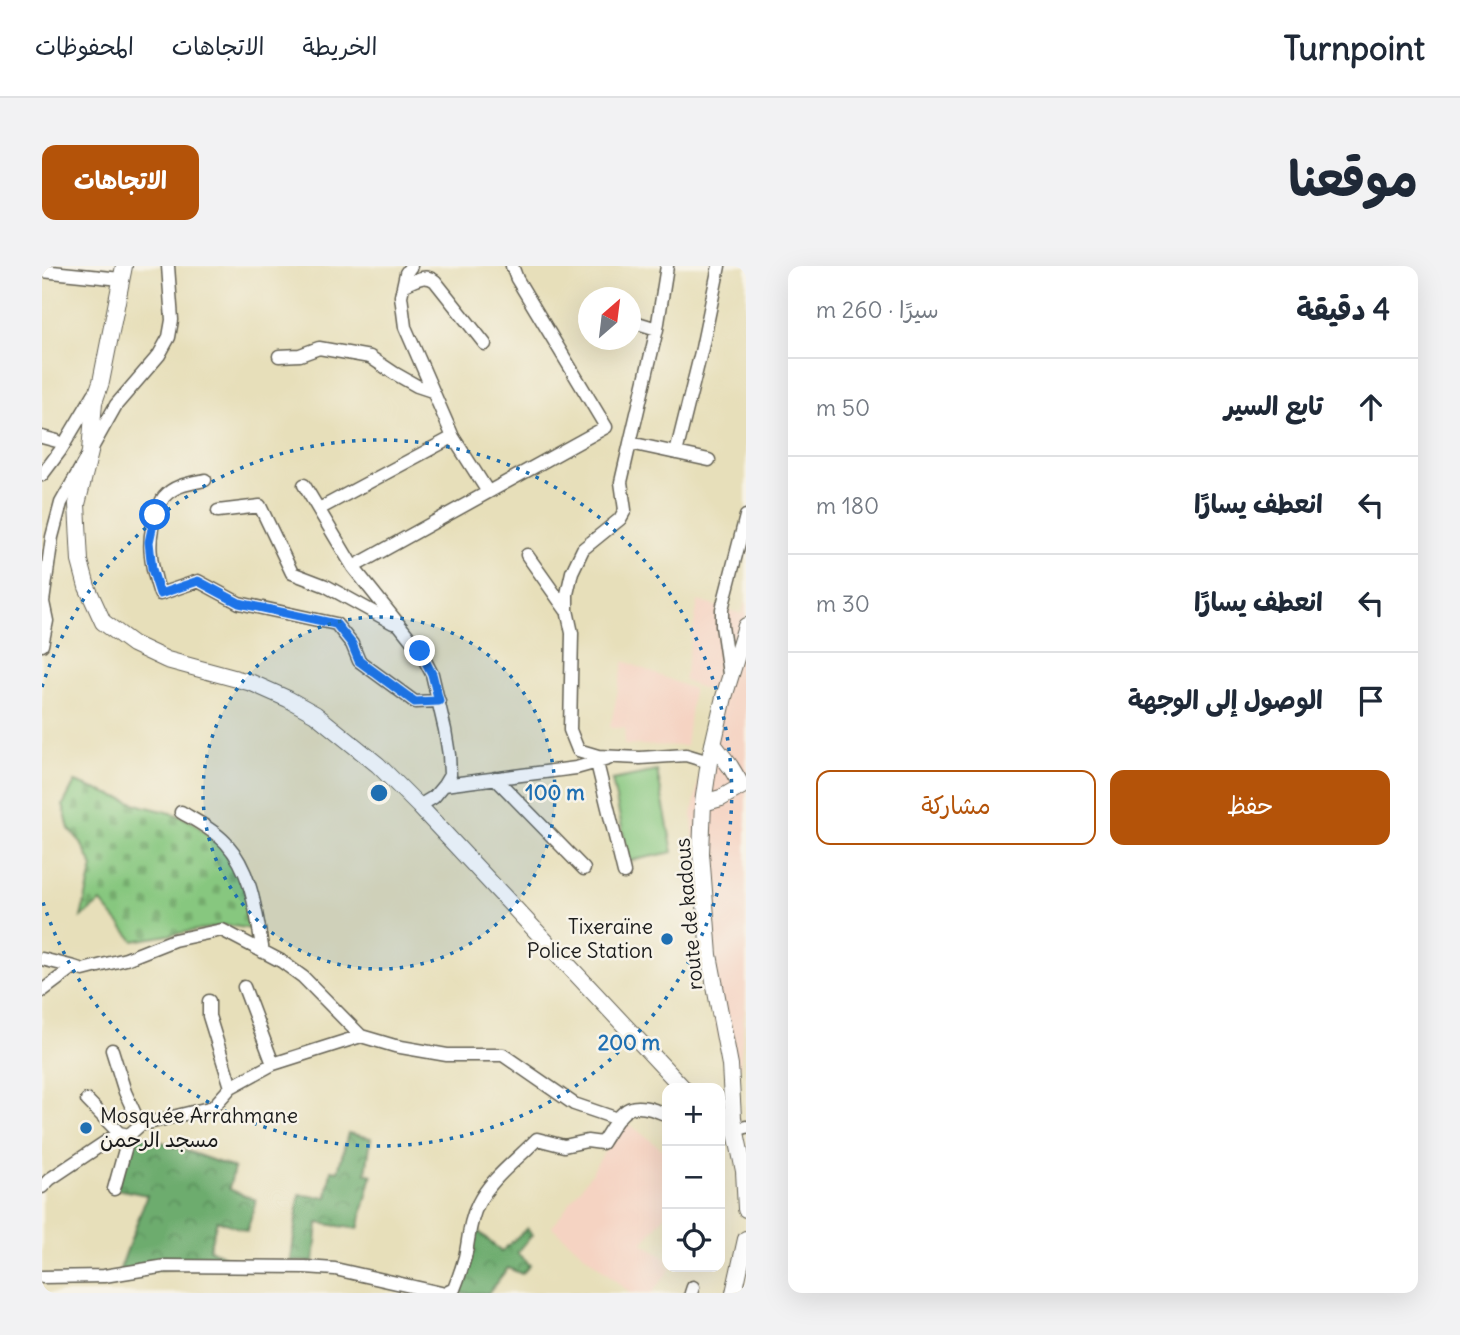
<!DOCTYPE html>
<html lang="ar">
<head>
<meta charset="utf-8">
<style>
	body { margin:0; font-family:Delius,"Playpen Sans Arabic",sans-serif; background:#f2f2f3; color:#1f2937; direction:rtl }
	.controls { position:absolute; right:21px; bottom:21px; display:grid; overflow:hidden; border-radius:14px; box-shadow:0 7px 28px #0002 }
	.controls button { width:63px; height:63px; display:grid; place-items:center; padding:0; border:0; border-bottom:2px solid #e0e1e3; background:#fff; color:#1f2937; font:35px sans-serif }
	.compass { position:absolute; left:536px; top:21px; width:63px; height:63px; border-radius:50%; background:#fff; box-shadow:0 7px 28px #0002; rotate:28deg }
	.stop { position:absolute; width:21px; height:21px; margin:-16px; border:5px solid #1a73e8; border-radius:50%; background:#fff }
	.stop.end { background:#1a73e8; border-color:#fff; box-shadow:0 2px 7px #0008 }
	.list { margin:0; padding:0; list-style:none }
	h2 { display:flex; justify-content:space-between; align-items:center; height:91px; margin:0; padding:0 28px; font-size:30px }
	h2 small { font-size:23px; font-weight:400; color:#747a83 }
	.list li { display:grid; grid-template-columns:46px 1fr auto; gap:21px; align-items:center; box-sizing:border-box; height:98px; padding:0 28px; border-top:2px solid #e0e1e3 }
	.list b { display:block; font-size:26px; white-space:nowrap }
	.list em { font-size:23px; font-style:normal; color:#747a83 }
	.actions { display:flex; gap:14px; padding:21px 28px }
	.actions a { flex:1; padding:16px 0; border:2px solid #b45309; border-radius:14px; text-align:center; font-size:24px; color:#b45309 }
	.actions .main { background:#b45309; color:#fff }
	.icon { flex:none; width:38px; height:38px; fill:none; stroke:currentColor; stroke-width:2; stroke-linecap:round; stroke-linejoin:round }
	.map { position:relative; flex:none; width:704px; height:1027px; overflow:hidden; direction:ltr; border-radius:14px }
	header { display:flex; align-items:center; gap:42px; box-sizing:border-box; height:98px; padding:0 35px; background:#fff; border-bottom:2px solid #e0e1e3 }
	header strong { font-size:33px }
	nav { display:flex; gap:38px; margin-inline-start:auto; font-size:24px }
	.intro { display:flex; align-items:center; justify-content:space-between; box-sizing:border-box; height:168px; padding:0 42px }
	h1 { margin:0; font-size:49px }
	.button { padding:18px 32px; border-radius:14px; background:#b45309; color:#fff; font-size:24px; font-weight:700 }
	main { display:flex; gap:42px; padding:0 42px }
	aside { flex:1; background:#fff; border-radius:14px; box-shadow:0 7px 28px #0002 }
	.map>svg:first-child { display:block }
	.built { fill:#f5d3c2 }
	.forest { fill:url(#forest-crowns); stroke:#446445; stroke-width:2 }
	.cemetery { fill:url(#cemetery-stones); stroke:#52724e; stroke-width:2 }
	.pitch { fill:#87c77f; stroke:#52724e; stroke-width:2 }
	.lines { fill:none; stroke-linecap:round; stroke-linejoin:round }
	.street-casing { stroke:#636053; stroke-width:15 }
	.secondary-casing { stroke:#636053; stroke-width:18 }
	.street { stroke:#fff; stroke-width:12 }
	.secondary { stroke:#fff; stroke-width:16 }
	.route { stroke:#1a73e8; stroke-width:9 }
	.ring { fill:none; stroke:#1f6fb2; stroke-width:3.5; stroke-dasharray:3.5 7 }
	.poi-dot { fill:#1f6fb2; stroke:#f7f3e8; stroke-width:2.5 }
	.labels { text-anchor:middle; stroke-width:5; stroke-linejoin:round; paint-order:stroke }
	.street-label { font-size:21px; fill:#1c1c1c; stroke:#f7f3e8 }
	.poi-label { font-size:21px; fill:#1c1c1c; stroke:#f7f3e8; text-anchor:end }
	.centre { fill:#1f6fb2; stroke:#f7f3e8; stroke-width:3.5 }
	.ring-label { font-size:21px; text-anchor:middle; font-weight:bold; fill:#1f6fb2; stroke:#f7f3e8; stroke-width:5; stroke-linejoin:round; paint-order:stroke }
</style>
</head>
<body>
<header>
<strong>Turnpoint</strong>
<nav><a>الخريطة</a><a>الاتجاهات</a><a>المحفوظات</a></nav>
</header>
<div class="intro"><h1>موقعنا</h1><a class="button">الاتجاهات</a></div>
<main>
<aside>
<h2>4 دقيقة<small>سيرًا · 260 m</small></h2>
<ul class="list">
<li><svg class="icon" aria-label="ahead" viewBox="0 0 24 24"><path d="M12 20V5M6 11l6-6 6 6"/></svg><div><b>تابع السير</b></div><em>50 m</em></li>
<li><svg class="icon" aria-label="left" viewBox="0 0 24 24"><path d="M17 20v-9H6M10 6l-5 5 5 5"/></svg><div><b>انعطف يسارًا</b></div><em>180 m</em></li>
<li><svg class="icon" aria-label="left" viewBox="0 0 24 24"><path d="M17 20v-9H6M10 6l-5 5 5 5"/></svg><div><b>انعطف يسارًا</b></div><em>30 m</em></li>
<li><svg class="icon" aria-label="arrive" viewBox="0 0 24 24"><path d="M6 21V4h12l-3 4 3 4H6"/></svg><div><b>الوصول إلى الوجهة</b></div></li>
</ul>
<div class="actions"><a class="main">حفظ</a><a>مشاركة</a></div>
</aside>
<div class="map">
<svg width="704" height="1027" viewBox="0 0 704 1027">
	<defs>
		<pattern id="forest-crowns" width="20" height="18" patternUnits="userSpaceOnUse" patternTransform="scale(1.75)"><rect width="20" height="18" fill="#6dac6e"/><path d="M2 6a3 3 0 1 1 6 0M12 15a3 3 0 1 1 6 0" fill="none" stroke="#598b5a"/></pattern>
		<pattern id="cemetery-stones" width="16" height="16" patternUnits="userSpaceOnUse" patternTransform="scale(1.75)"><rect width="16" height="16" fill="#87c77f"/><path d="M2 7V4a2 2 0 0 1 4 0v3zM10 15v-3a2 2 0 0 1 4 0v3z" fill="#74aa6d"/></pattern>
	</defs>
	<rect width="100%" height="100%" fill="#f7f3e8"/>
	<filter id="ink" filterUnits="userSpaceOnUse"><feTurbulence type="fractalNoise" baseFrequency=".0143" numOctaves="2"/><feDisplacementMap in="SourceGraphic" scale="14" xChannelSelector="R" yChannelSelector="G"/><feConvolveMatrix kernelMatrix="1 2 1 2 8 2 1 2 1" color-interpolation-filters="sRGB"/></filter>
	<filter id="wash" filterUnits="userSpaceOnUse"><feTurbulence type="fractalNoise" baseFrequency=".00686" numOctaves="4" result="noise"/><feDisplacementMap in="SourceGraphic" scale="28" xChannelSelector="R" yChannelSelector="G"/><feGaussianBlur stdDeviation="1.57" result="paint"/><feColorMatrix in="noise" values="0 0 0 0 0 0 0 0 0 0 0 0 0 0 0 0 0 1.4 0 .05"/><feComposite in="paint" operator="in"/></filter>
	<g filter="url(#wash)">
		<rect width="100%" height="100%" fill="#e7dfba"/>
		<!-- built -->
		<path class="built" d="M704 333V733L698 801 685 804 660 701 650 549 662 486 677 429 642 415 656 335 700 348Z
			M582 395 651 423 644 480 582 479 583 462H568Z
			M582 854 625 887V947L601 977 625 993V1001H630L610 1027H588L510 961 548 909Z"/>
		<!-- forest -->
		<path class="forest" d="M306 867 329 872 324 907 330 909 316 963 276 957 272 996 249 995 257 929 285 931 289 904 296 905Z
			M100 869 192 902 187 923 214 934 205 965 175 954 167 983 192 994 191 999 77 1006 105 929 74 923 90 873 93 870Z
			M433 962 459 986 485 962 490 969 475 987 488 999 480 1008 466 1002 446 1027H415Z"/>
		<!-- cemetery -->
		<path class="cemetery" d="M33 516 101 540 133 548 151 556 188 587 209 638 210 663 185 659 92 675 59 636 39 651 51 601 38 575 27 563 21 539Z"/>
		<!-- pitch -->
		<path class="pitch" d="M615 505 631 586 587 595 570 514Z"/>
	</g>
	<g filter="url(#ink)">
		<g class="lines">
			<!-- street casing -->
			<g class="street-casing">
				<path id="street" d="M369 0 364 7 359 30 363 61 411 171 446 226
					M625 0 615 63 588 177 667 194
					M0 5 79 13
					M362 19C372 15 382 7 393 15L443 78
					M589 55 615 63
					M237 90 258 89 277 82 328 91 352 107 375 120 390 125
					M0 171 15 175
					M588 177 579 216 583 244 578 253 541 283 530 306 525 328V344L530 367 528 464 536 484 556 490 598 492 644 489 667 496
					M634 187 660 82 677 0
					M0 209 18 185 52 128
					M163 214C149 217 132 219 122 231 121 232 117 240 117 241 103 271 108 298 118 328L156 315 197 337 294 358 310 378 317 395 373 436 397 435
					M262 219 311 301 378 385 390 408 403 464 407 489 408 509 402 519 392 531 377 540
					M277 243 411 171
					M176 245 218 240 250 307 284 320 351 357
					M485 289 524 344
					M311 301 564 161 475 13 470 0
					M0 379 5 355 1 336 10 271 19 237 74 139 117 89 127 71 130 54 126 0
					M687 408 680 360V343L704 250
					M555 497 582 607
					M453 512 542 603
					M402 519 534 502 566 493
					M139 546C154 555 172 564 184 577 211 607 214 648 221 686
					M0 693 32 701
					M202 721 231 798
					M0 725 32 701 41 704 84 693 132 674 180 664 239 695 261 711 319 770 353 780 405 789H461L532 838 576 853
					M167 735V750L189 821
					M70 784 83 826 98 859
					M45 834 77 867
					M678 862 693 864 704 861
					M0 921 8 913 77 867 87 869 98 859 171 841 189 821 231 798 319 770
					M72 923 87 869
					M0 1011 62 1010 124 1000 263 1001 293 1003 399 1027
					M404 1027 412 1023C416 1013 420 1002 423 991 427 974 427 955 436 938 449 912 475 894 495 873L522 880 545 875 560 877C581 844 584 831 625 849
					M649 1027 651 1021"/>
			</g>
			<!-- secondary casing -->
			<g class="secondary-casing">
				<path id="secondary" d="M82 0 59 116 52 136 48 186 35 238 38 295 45 321 61 356 91 378 125 394 210 417 246 433 273 448 336 499 377 540 641 822
					M704 360 682 431 667 496 661 537 659 587 667 689 688 799 691 852 702 905 704 943
					M661 537 679 532 700 520 688 500 671 478
					M692 1027 704 973"/>
			</g>
			<!-- street -->
			<use href="#street" class="street"/>
			<!-- secondary -->
			<use href="#secondary" class="secondary"/>
		</g>
	</g>
	<g class="lines" filter="url(#ink)">
		<!-- route -->
		<path class="route" d="M113 249 107 276 110 303 118 328 156 315 197 337 294 358 310 378 317 395 373 436 397 435 390 408 378 385"/>
	</g>
	<!-- distance rings -->
	<circle cx="337" cy="527" r="176" fill="#1f6fb2" fill-opacity=".12"/>
	<g class="ring">
		<circle cx="337" cy="527" r="176"/>
		<path d="M0 421A353 353 0 1 1 0 633"/>
	</g>
	<!-- markers -->
	<g class="poi-dot">
		<circle cx="625" cy="673" r="7"/>
		<circle cx="44" cy="862" r="7"/>
	</g>
	<g class="labels">
		<!-- street labels -->
		<g class="street-label">
			<text transform="translate(647 648) rotate(-95)" y="7">route de kadous</text>
		</g>
		<!-- poi labels -->
		<g class="poi-label">
			<text x="611" y="668">Tixeraïne<tspan x="611" dy="24">Police Station</tspan></text>
			<text x="58" y="857" text-anchor="start">Mosquée Arrahmane<tspan x="58" dy="24">مسجد الرحمن</tspan></text>
		</g>
	</g>
	<circle cx="337" cy="527" r="10" class="centre"/>
	<g class="ring-label">
		<text x="513" y="534">100 m</text>
		<text x="587" y="784">200 m</text>
	</g>
</svg>
<div class="controls">
<button>+</button>
<button>−</button>
<button><svg class="icon" aria-label="locate" viewBox="0 0 24 24"><circle cx="12" cy="12" r="6"/><path d="M12 2v4M12 18v4M2 12h4M18 12h4"/></svg></button>
</div>
<svg class="compass" viewBox="-18 -18 36 36"><path d="M0-13l5 13h-10z" fill="#e53935"/><path d="M0 13l5-13h-10z" fill="#747a83"/></svg>
<div class="stop" style="left:113px;top:249px"></div>
<div class="stop end" style="left:378px;top:385px"></div>
</div>
</main>
</body>
</html>
